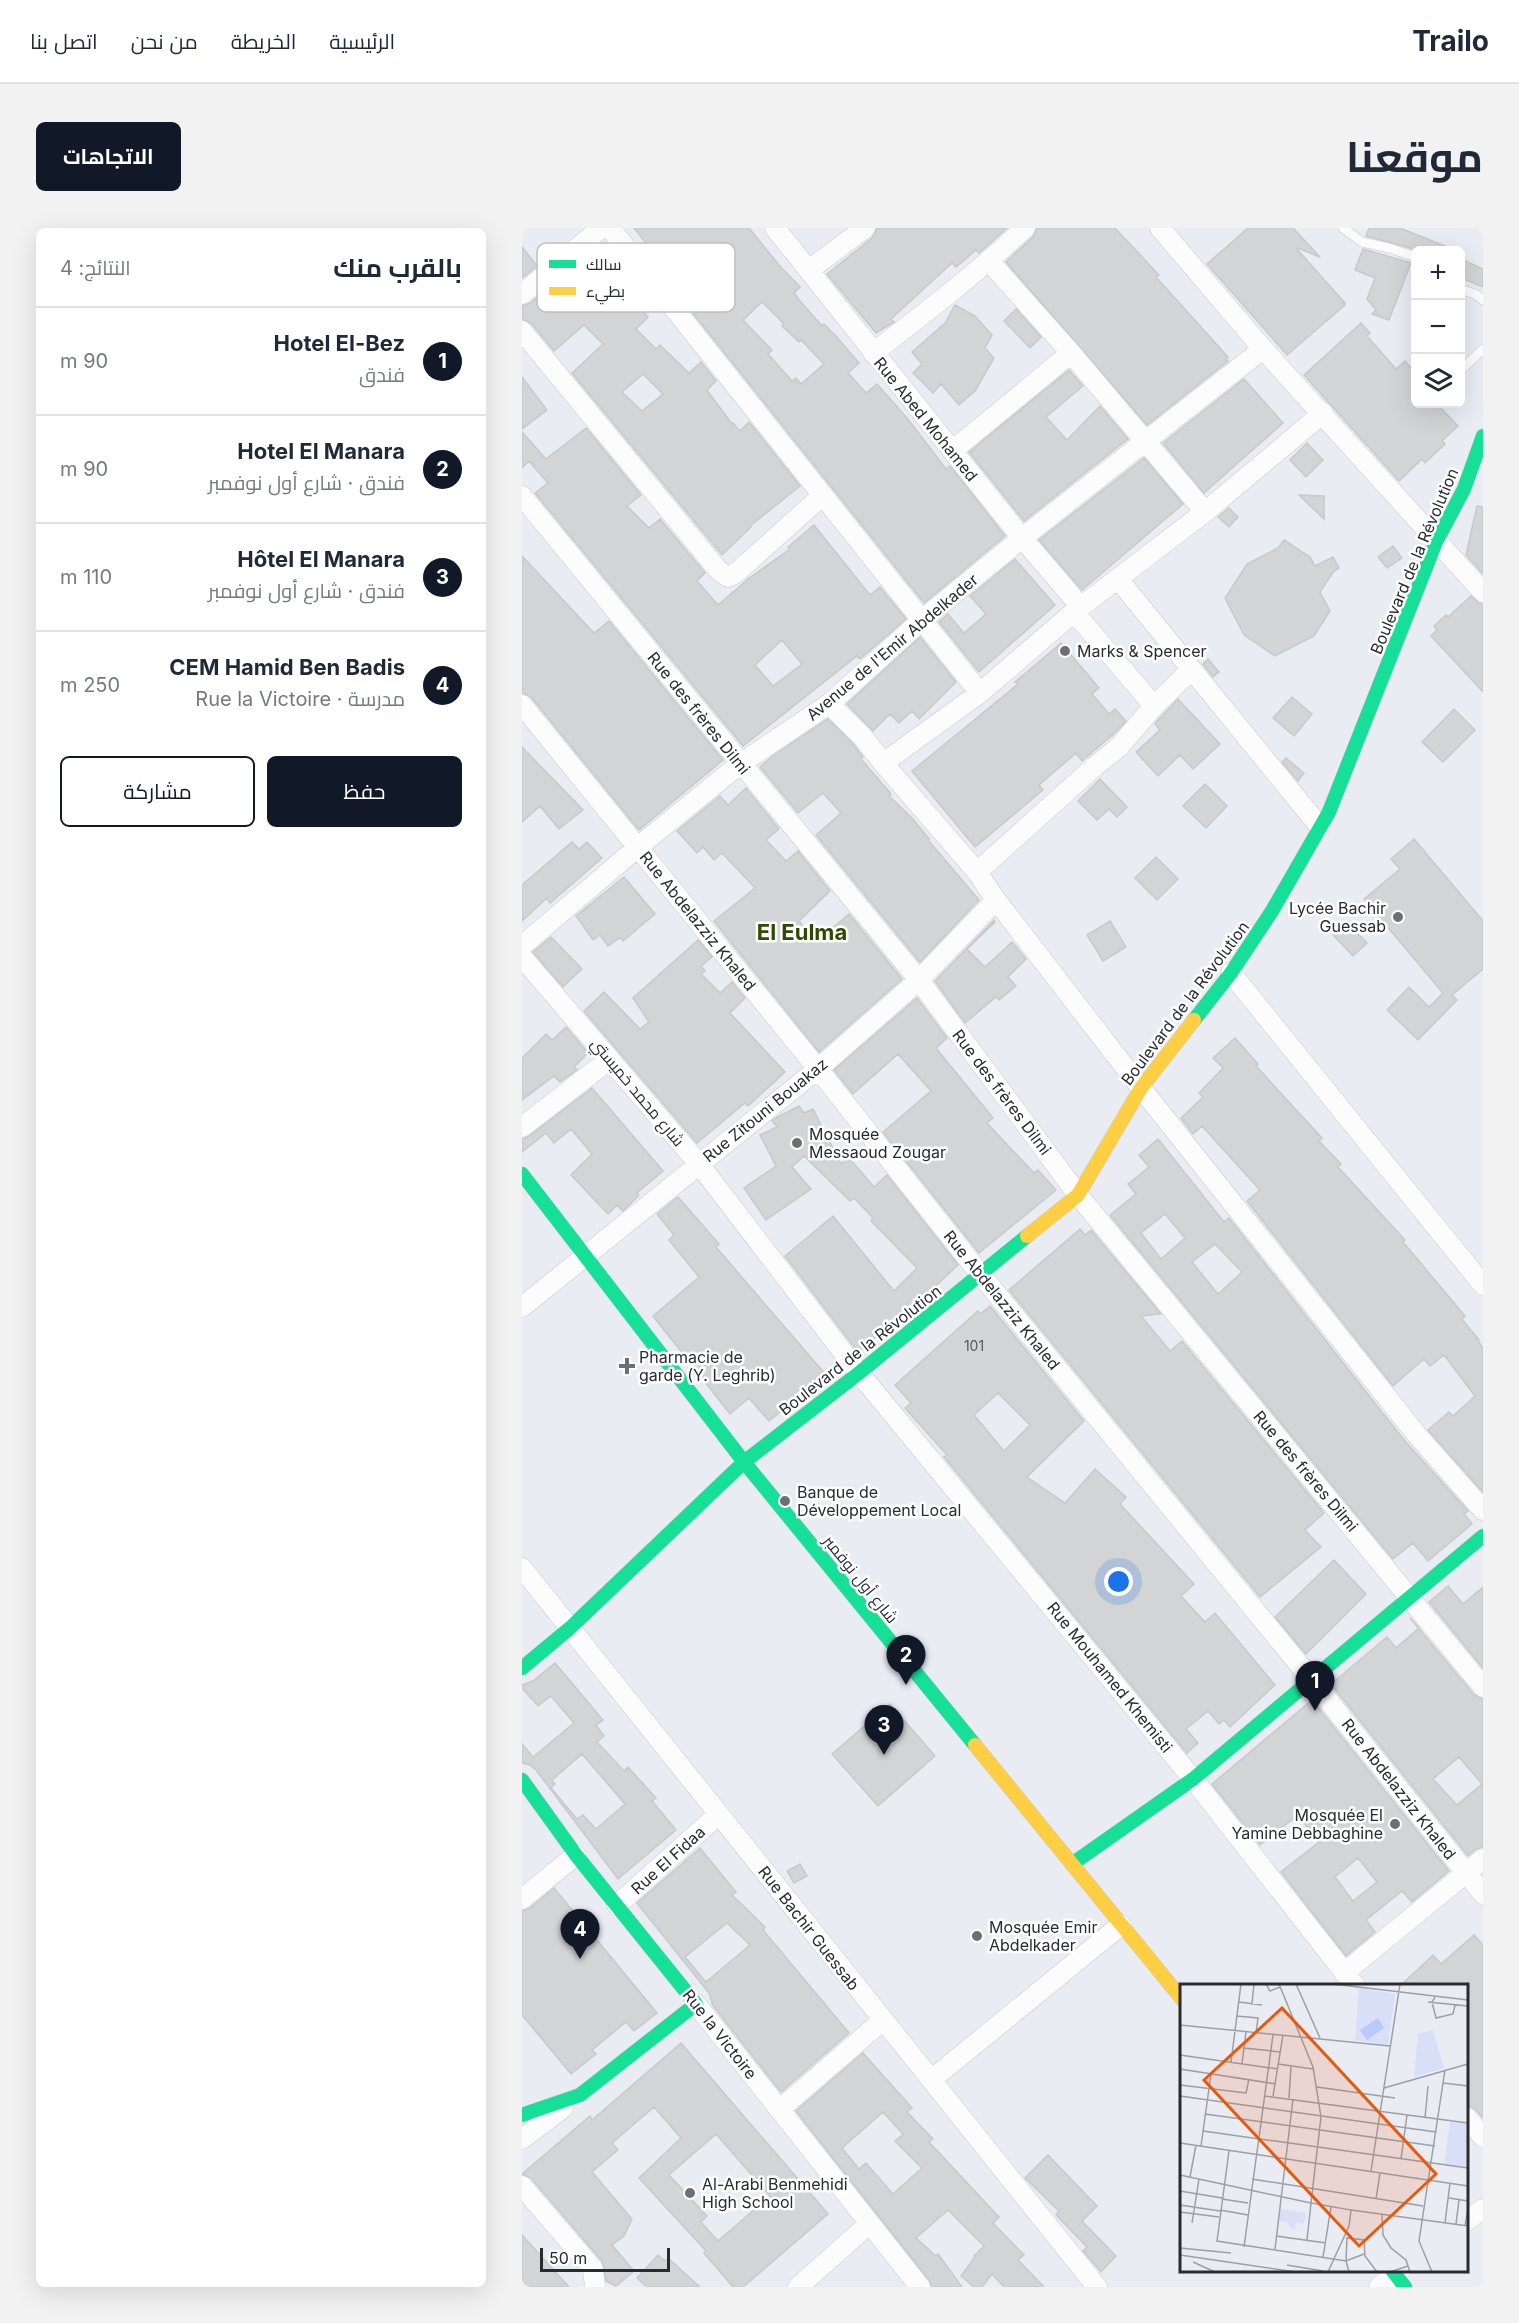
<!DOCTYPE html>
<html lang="ar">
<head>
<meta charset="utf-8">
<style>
	body { margin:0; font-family:Inter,Cairo,sans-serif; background:#f2f2f3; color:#1f2937; direction:rtl }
	.controls { position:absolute; right:18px; top:18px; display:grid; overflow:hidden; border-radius:9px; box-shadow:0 6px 24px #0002 }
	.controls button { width:54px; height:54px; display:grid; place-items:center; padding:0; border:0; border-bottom:2px solid #e0e1e3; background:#fff; color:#1f2937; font:30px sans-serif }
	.scale { position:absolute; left:18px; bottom:15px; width:130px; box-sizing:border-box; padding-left:6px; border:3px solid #292b30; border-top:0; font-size:16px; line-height:21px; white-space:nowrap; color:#292b30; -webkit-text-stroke:4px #fff; paint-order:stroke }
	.you { position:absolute; left:597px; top:1354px; width:21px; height:21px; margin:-15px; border:4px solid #fff; border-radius:50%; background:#1a73e8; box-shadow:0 0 0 9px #1a73e833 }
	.badge { display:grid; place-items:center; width:39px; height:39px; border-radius:50%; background:#111827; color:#fff; font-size:20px; font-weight:700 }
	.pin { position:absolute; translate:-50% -50px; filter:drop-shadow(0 2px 3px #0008) }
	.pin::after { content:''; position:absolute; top:32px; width:21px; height:18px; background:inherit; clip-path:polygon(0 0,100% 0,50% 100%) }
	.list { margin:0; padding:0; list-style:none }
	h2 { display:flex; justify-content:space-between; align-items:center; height:78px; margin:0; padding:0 24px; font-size:26px }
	h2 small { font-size:20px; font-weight:400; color:#747a83 }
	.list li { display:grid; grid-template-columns:39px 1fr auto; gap:18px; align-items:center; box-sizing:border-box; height:108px; padding:0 24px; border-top:2px solid #e0e1e3 }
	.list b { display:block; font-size:22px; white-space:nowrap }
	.list p { margin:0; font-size:20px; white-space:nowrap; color:#747a83 }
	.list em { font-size:20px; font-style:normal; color:#747a83 }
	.actions { display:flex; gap:12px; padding:18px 24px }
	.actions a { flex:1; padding:14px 0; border:2px solid #111827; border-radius:9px; text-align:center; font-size:21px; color:#111827 }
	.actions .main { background:#111827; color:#fff }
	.icon { flex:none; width:33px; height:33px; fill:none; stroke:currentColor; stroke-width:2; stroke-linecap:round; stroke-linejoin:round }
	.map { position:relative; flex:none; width:961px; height:2059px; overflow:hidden; direction:ltr; border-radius:9px }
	header { display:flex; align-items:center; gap:36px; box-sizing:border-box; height:84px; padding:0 30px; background:#fff; border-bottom:2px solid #e0e1e3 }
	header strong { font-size:28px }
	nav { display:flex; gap:33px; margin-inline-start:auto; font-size:21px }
	.intro { display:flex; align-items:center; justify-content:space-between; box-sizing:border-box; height:144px; padding:0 36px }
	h1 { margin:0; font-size:42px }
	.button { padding:15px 27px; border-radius:9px; background:#111827; color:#fff; font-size:21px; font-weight:700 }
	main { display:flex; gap:36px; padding:0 36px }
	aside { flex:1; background:#fff; border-radius:9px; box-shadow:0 6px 24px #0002 }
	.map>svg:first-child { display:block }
	.building { fill:#d2d4d6; stroke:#c7cacb; stroke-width:1.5; fill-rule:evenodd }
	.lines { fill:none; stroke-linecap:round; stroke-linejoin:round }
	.lane-casing { stroke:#c8c9d0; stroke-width:10 }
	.street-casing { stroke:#c8c9d0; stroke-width:21 }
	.fast-casing { stroke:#c8c9d0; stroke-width:15 }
	.slow-casing { stroke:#c8c9d0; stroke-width:15 }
	.lane { stroke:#fcfcfd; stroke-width:9 }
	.street { stroke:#fcfcfd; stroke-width:20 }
	.fast { stroke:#16e098; stroke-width:14 }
	.slow { stroke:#ffcf43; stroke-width:14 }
	.poi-dot { fill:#6d6f75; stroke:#fff; stroke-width:2 }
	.labels { text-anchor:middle; stroke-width:5; stroke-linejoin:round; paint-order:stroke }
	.number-label { font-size:14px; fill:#56585c }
	.street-label { font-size:16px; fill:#292b30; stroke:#fff }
	.poi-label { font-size:16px; fill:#292b30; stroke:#fff; text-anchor:start }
	.district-label { font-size:22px; font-weight:bold; fill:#2e4a00; stroke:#fff }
	.inset-road { fill:none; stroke:#9d9fa6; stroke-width:1.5 }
	.view { fill:#e8590c; fill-opacity:0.15; stroke:#e8590c; stroke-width:3 }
	.inset-edge { fill:none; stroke:#292b30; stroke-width:3 }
	.key { fill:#fff; stroke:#bfbfc1; stroke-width:1.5 }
	.key-label { font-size:16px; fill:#292b30 }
</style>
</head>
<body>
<header>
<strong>Trailo</strong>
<nav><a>الرئيسية</a><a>الخريطة</a><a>من نحن</a><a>اتصل بنا</a></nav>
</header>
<div class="intro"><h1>موقعنا</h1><a class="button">الاتجاهات</a></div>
<main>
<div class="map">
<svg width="961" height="2059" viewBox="0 0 961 2059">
	<rect width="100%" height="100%" fill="#eaecf4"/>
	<!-- building -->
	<path class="building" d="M112 0H227L257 37 278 59 272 65 278 73 300 98 302 96 313 107 337 135 326 145 344 165 355 156 385 190 424 241 428 238 483 308 402 375 131 35 136 31ZM240 74 262 96 260 98 277 114 279 112 302 136 279 156 274 150 270 153 246 126 250 122 221 92Z
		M355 0H485L457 25 454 22 434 39 430 35 369 91 372 94 354 105 305 46 350 10Z
		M515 0H593L637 47 634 49 706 129 704 130 706 133 625 197 484 34 511 9Z
		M726 0H771L798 29 773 19 823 75H821L823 77 765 127 685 36Z
		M847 0H878L933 22H896L844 8Z
		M0 19 15 38 0 50Z
		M841 21 889 35 867 92 850 86 854 82 845 71 853 50 833 42Z
		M67 26 81 42 84 39 126 89 114 101 134 121 138 117 167 145 179 134 194 153 185 162 210 196 211 195 218 203 227 194 278 258 228 298 229 299 200 327 50 145 81 116 62 97 32 123 9 95 0 91V78L8 75ZM121 146 141 166 120 183 100 164Z
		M939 31 961 41V59L939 50Z
		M433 77 453 88 470 107 463 120 472 130 453 163 437 177 419 156 411 165 391 145 400 136 390 124 423 95Z
		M494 81 519 109 508 120 482 93Z
		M839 95 848 105 845 108 874 141 883 133 894 145V176H915L936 198 920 213 923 216 903 235 900 231 877 253 782 147Z
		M547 142 561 158 524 189 545 212 578 178 606 211 502 293 447 224Z
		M0 149 25 182 0 201Z
		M722 151 761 195 682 265 641 215Z
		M64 200 119 267 105 278 127 300 138 291 183 345 175 353 196 377 226 351 268 321 266 319 292 297 348 367 358 359 384 391 338 431 335 428 221 518 13 265 26 255 7 233 0 240V204L24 231ZM260 412 280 436 251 458 233 437Z
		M785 215 801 232 784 249 768 232Z
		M622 230 661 276 560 362 517 312Z
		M777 267 802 268V291Z
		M955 278 961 279V346L944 327Z
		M707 280 716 289 707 299 696 289Z
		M762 312 788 329 793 338 811 329 817 340 812 343 798 364 808 383 792 408 753 428 722 407 703 370 725 336 756 320Z
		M871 318 880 330 865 340 856 329Z
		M0 328 72 405 87 393 201 532 117 602 9 469 0 465Z
		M493 331 533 377 457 444 417 394 426 386 442 405 464 386 448 368Z
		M949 368 957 375 961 376V464L909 408 915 402 912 398 924 387 926 389Z
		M398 409 434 454 397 491 390 483 377 495 368 486 351 503 325 476Z
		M539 415 577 460 570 466 587 486 593 481 604 493 594 504 560 533 554 525 517 557 521 562 453 619 390 543 496 456 493 454Z
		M686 431 697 444 691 449 681 436Z
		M770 469 790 486 772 508 751 490Z
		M656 471 698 516 671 541 658 527 636 548 614 524 638 502 633 496 635 493Z
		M932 481 953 502 921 534 900 514Z
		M306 491 331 516 341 529 339 531 369 566 367 568 390 590 407 611 406 612 457 672 398 734 294 607 319 585 301 565 276 585 238 539 252 527Z
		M0 519 61 582 37 601 18 578 0 594Z
		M764 530 782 545 776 553 760 534Z
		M578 551 605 579 595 589 587 581 575 592 556 573Z
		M683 556 705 578 684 600 661 578Z
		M224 560 257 601 244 612 264 633 276 623 308 663 277 693 294 714 327 686 380 751 297 824 192 693 233 660 200 625 192 632 181 619 175 625 155 603 198 568 206 577Z
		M892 611 961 693V741L930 767 935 772 896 812 865 782 887 759 907 779 921 765 842 671 878 641 869 631Z
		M50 614 57 621 65 614 80 630 28 675 25 670 0 693V657Z
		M634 629 656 651 635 672 613 650Z
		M102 649 133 686 101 713 98 710 86 718 78 707 71 712 54 688Z
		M472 692 473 694 445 721 463 739 490 714 504 731 486 749 494 758 477 772 474 769 443 795 413 753Z
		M588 693 604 719 581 733 565 707Z
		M824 694 845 715 831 728 811 707Z
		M29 709 60 741 41 759 11 724Z
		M176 712 190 729 179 738 183 743 179 746 198 765 210 754 223 770 208 785 263 844 226 878 223 875 175 915 62 783 82 764 118 801 127 794 111 770Z
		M395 770 425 810 414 820 471 890 465 895 512 945 516 942 534 962 457 1025 361 904 409 863 376 826 331 866 312 842Z
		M44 799 66 825 52 839 55 842 38 854 32 848 0 872V830L24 806 30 812Z
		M713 810 736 836 734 838 800 910 797 913 819 936 816 939 883 1012 881 1014 943 1088 940 1091 957 1112 956 1113 961 1120V1264L906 1202 927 1184 931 1188 953 1168 922 1127 908 1138 902 1131 871 1158 725 973 738 962 680 898 671 906 659 890 681 869 677 865 701 840 691 830Z
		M70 860 141 943 115 965 117 967 101 983 95 977 86 986 49 947 70 926 49 901 32 915 24 905 0 924V911L7 908Z
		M277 878 282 885 291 881 319 936 327 930 352 959 365 947 436 1037 400 1071 336 1124 263 1028 311 988 372 1063 395 1040 349 993 351 990 332 970 328 973 282 928 270 939 289 961 244 992 222 960 254 938 238 907 255 899 250 893 254 890Z
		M636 911 702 994 707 990 882 1212 946 1283 942 1286 950 1296 906 1333 891 1315 871 1331 588 987 614 966 606 956 627 939 617 927ZM643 986 663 1010 639 1031 619 1005ZM693 1016 720 1044 696 1066 670 1034Z
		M156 969 197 1016 194 1019 304 1147 247 1193 227 1170 208 1186 131 1088 177 1049 147 1012 152 1007 135 986Z
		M558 1001 563 1007 569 1002 639 1086 619 1088 648 1123 660 1113 802 1285 783 1302 799 1319 738 1369 487 1062Z
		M468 1078 562 1193 505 1249 543 1275 573 1241 604 1269 598 1276 672 1356 659 1368 683 1394 693 1385 753 1457 708 1499 702 1492 697 1496 686 1483 664 1501 676 1515 665 1525 422 1229 425 1227 383 1180 389 1175 373 1157 456 1083 458 1086ZM476 1165 508 1197 482 1223 452 1187Z
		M812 1332 844 1366 784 1426 753 1389Z
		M926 1358 941 1376 961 1359V1440L907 1374Z
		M888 1390 952 1467 961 1471V1619L954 1621 946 1628 809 1456 865 1409 874 1420 897 1400ZM937 1529 960 1556 935 1577 911 1551Z
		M33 1435 81 1492 74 1497 82 1508 75 1514 102 1543 106 1539 134 1570 130 1573 154 1602 96 1651 14 1542 8 1537 0 1535V1516L11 1529 52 1495 29 1468 16 1478 0 1460V1457L11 1453ZM60 1526 103 1576 74 1601 61 1587 55 1591 29 1560 33 1556 30 1552Z
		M790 1472 927 1643 890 1674 880 1663 844 1692 853 1704 824 1728 759 1644 797 1614 776 1587 738 1617 690 1556ZM836 1630 855 1654 831 1673 813 1649Z
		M368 1476 413 1528 356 1578 310 1526Z
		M178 1620 214 1664 210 1667 243 1699 241 1702 327 1805 259 1864 191 1778 187 1765 115 1675ZM205 1695 228 1717 184 1754 163 1729Z
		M278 1636 285 1648 272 1655 265 1643Z
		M32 1660 135 1785 112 1803 104 1794 70 1822 74 1826 49 1846 0 1787V1683L8 1680Z
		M952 1707 961 1717V1890L953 1881 945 1877V1758H878L911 1727 919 1736Z
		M159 1815 306 1986 221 2059H211L182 2025 184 2023 117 1950 159 1910 132 1879 90 1915 96 1922 70 1944 110 1991 102 2008 90 2017 112 2043 94 2058 84 2053 80 2033 9 1950 0 1946 68 1888 70 1892ZM194 1906 248 1968 196 2013 179 1994 185 1988 147 1947Z
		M341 1825 390 1880 385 1884 411 1911 407 1914 477 1989 471 1995 502 2027 496 2032 522 2059H482L470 2046 460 2059H452L439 2048 453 2029 452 2028 462 2018 426 1982 394 2010 414 2028 416 2026 440 2059H410L407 2052 274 1883ZM361 1884 381 1906 373 1913 400 1940 371 1966 344 1935 337 1941 320 1920Z
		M526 1927 575 1978 560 1993 594 2028 579 2044 561 2023 565 2019 534 1987 537 1983 503 1950Z
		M0 2007 47 2059H0Z
		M136 2027 143 2033 146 2030 178 2059H125L115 2050Z"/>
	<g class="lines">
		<!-- lane casing -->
		<g class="lane-casing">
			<path id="lane" d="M821 0 840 14 867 20 894 29
				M938 61 953 66 961 72
				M938 143 961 121"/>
		</g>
		<!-- street casing -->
		<g class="street-casing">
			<path id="street" d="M88 0 458 465
				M253 0 500 310 559 379
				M638 0 741 121 961 364
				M467 33 549 125 683 284
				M287 42 343 0
				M0 66 79 0
				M0 103 197 343 206 349 214 345 301 267
				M351 125C403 85 455 45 503 0
				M430 223 549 125
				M0 268 397 752 556 967 961 1459
				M596 351 798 599
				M552 384 632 478
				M307 476 340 508 361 535 455 644 474 672 619 860 895 1207 961 1282
				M0 477 296 841 459 1047 789 1451 961 1666
				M361 535 458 465 552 384 683 284 801 185
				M455 644 572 539 597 519 632 478 669 442
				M0 718 116 619 218 536 307 476 401 391 500 310 741 121
				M0 729 177 936 337 1145 671 1551 833 1758
				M709 745 961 1057
				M0 899 88 831
				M0 1079 296 841 397 752 474 672
				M0 1340 575 2059
				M0 1671 54 1627
				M95 1677 197 1586
				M822 1745 961 1631
				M174 1776 398 2059
				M409 1852 599 1697
				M257 1882 361 1792
				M944 1889 961 1909
				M0 1911 41 1880
				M0 1958 71 2041 73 2059
				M944 1993 961 1981
				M276 2059 347 1996
				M857 2059 879 2042"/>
		</g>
		<!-- fast casing -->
		<g class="fast-casing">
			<path id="fast" d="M672 792 709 745 750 683 807 584 914 314 942 261 961 208
				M0 946 222 1234 453 1517
				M0 1440 48 1400 222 1234 337 1145 505 1008
				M0 1552 54 1627 174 1776 58 1867 0 1887
				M550 1636 671 1551 961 1308
				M870 2042 883 2059"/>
		</g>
		<!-- slow casing -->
		<g class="slow-casing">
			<path id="slow" d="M505 1008 556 967 619 860 672 792
				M453 1517 660 1771"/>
		</g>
		<!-- lane -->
		<use href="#lane" class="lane"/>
		<!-- street -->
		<use href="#street" class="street"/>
		<!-- fast -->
		<use href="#fast" class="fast"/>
		<!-- slow -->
		<use href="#slow" class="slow"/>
	</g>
	<!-- markers -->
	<g class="poi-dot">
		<circle cx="543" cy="423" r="6"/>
		<circle cx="876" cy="689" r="6"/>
		<circle cx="275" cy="915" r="6"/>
		<path d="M102 1129h6v6h6v6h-6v6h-6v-6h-6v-6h6z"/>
		<circle cx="263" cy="1273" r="6"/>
		<circle cx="873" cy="1596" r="6"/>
		<circle cx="455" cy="1708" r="6"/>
		<circle cx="168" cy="1965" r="6"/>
	</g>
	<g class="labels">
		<!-- number labels -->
		<g class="number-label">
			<text x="452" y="1123">101</text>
		</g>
		<!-- street labels -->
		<g class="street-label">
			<text transform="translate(404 191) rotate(51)" y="6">Rue Abed Mohamed</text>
			<text transform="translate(892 333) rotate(-67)" y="6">Boulevard de la Révolution</text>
			<text transform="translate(370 419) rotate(-40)" y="6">Avenue de l'Emir Abdelkader</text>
			<text transform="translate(177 485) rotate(51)" y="6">Rue des frères Dilmi</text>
			<text transform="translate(176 693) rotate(51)" y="6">Rue Abdelazziz Khaled</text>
			<text transform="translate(663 775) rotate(-53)" y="6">Boulevard de la Révolution</text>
			<text transform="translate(116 864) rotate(50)" y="6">شارع محمد خميستي</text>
			<text transform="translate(480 864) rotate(53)" y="6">Rue des frères Dilmi</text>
			<text transform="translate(243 882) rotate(-39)" y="6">Rue Zitouni Bouakaz</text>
			<text transform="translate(480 1072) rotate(51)" y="6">Rue Abdelazziz Khaled</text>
			<text transform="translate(338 1122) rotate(-38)" y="6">Boulevard de la Révolution</text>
			<text transform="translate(784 1243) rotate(50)" y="6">Rue des frères Dilmi</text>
			<text transform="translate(339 1351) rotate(51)" y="6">شارع أول نوفمبر</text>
			<text transform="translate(588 1449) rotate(51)" y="6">Rue Mouhamed Khemisti</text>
			<text transform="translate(877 1561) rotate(52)" y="6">Rue Abdelazziz Khaled</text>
			<text transform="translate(146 1632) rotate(-42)" y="6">Rue El Fidaa</text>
			<text transform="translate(287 1700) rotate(52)" y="6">Rue Bachir Guessab</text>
			<text transform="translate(198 1806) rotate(52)" y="6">Rue la Victoire</text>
		</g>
		<!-- poi labels -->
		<g class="poi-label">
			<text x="555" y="429">Marks &amp; Spencer</text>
			<text x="864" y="686" text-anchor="end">Lycée Bachir<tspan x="864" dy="18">Guessab</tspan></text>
			<text x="287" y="912">Mosquée<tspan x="287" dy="18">Messaoud Zougar</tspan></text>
			<text x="117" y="1135">Pharmacie de<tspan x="117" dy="18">garde (Y. Leghrib)</tspan></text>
			<text x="275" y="1270">Banque de<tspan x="275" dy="18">Développement Local</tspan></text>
			<text x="861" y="1593" text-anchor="end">Mosquée El<tspan x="861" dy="18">Yamine Debbaghine</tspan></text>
			<text x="467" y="1705">Mosquée Emir<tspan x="467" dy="18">Abdelkader</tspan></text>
			<text x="180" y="1962">Al-Arabi Benmehidi<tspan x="180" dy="18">High School</tspan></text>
		</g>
		<!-- district labels -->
		<g class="district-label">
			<text x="280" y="712">El Eulma</text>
		</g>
	</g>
	<!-- overview -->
	<g transform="translate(658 1756)">
		<rect width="288" height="288" fill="#eaecf4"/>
		<path d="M179 4 215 10 208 61 175 56ZM253 46 264 84 234 93 238 50ZM270 138 288 140V183L264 180ZM100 225 126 229 124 240 116 239 115 245 110 244 107 238 99 237Z" fill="#d8dff7"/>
		<path d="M198 34 204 44 187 56 180 46Z" fill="#bbc8fb"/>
		<path class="inset-road" d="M86 0 90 7 100 3M99 0 133 83 141 133 131 219 171 226 169 242 148 288M116 0 140 54M153 0 288 16M255 13 252 18 256 34 273 30 275 21M59 18 82 21M248 18 288 22M72 20 74 0M57 32 78 34 76 49M0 41 210 62M64 64 100 68M0 71 98 85M51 78 61 0M62 80 66 48M98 80 133 85M0 85 96 100M263 99 288 102M0 101 66 109 69 95M137 103 215 114M204 104 288 80M0 112 256 148M85 112 288 139M93 112 103 51M109 114 111 82M25 130 255 162M245 134 248 102M23 147 288 184M0 159 288 202M21 162 31 90M49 167 37 257 166 277 184 270M221 175 227 131M191 187 220 0M0 191 131 219 127 256M10 193 16 161M72 195 243 222M0 207 42 214M269 214 288 217M42 215 68 219M196 215 200 189M0 221 40 227M40 226 68 231M171 226 288 242M0 228 39 233M202 231 203 251 211 264 226 276 230 288M12 239 19 195M265 239 270 199M276 240 279 216M285 242 288 224M96 252 146 259M167 253 166 277 169 288M167 254 184 256 185 272 197 288M64 263 93 51M0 264 51 269M95 265 113 115M0 271 116 288M143 273 151 223M13 278 35 288M107 281 143 287M210 288 228 282M252 288 239 257 265 86"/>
		<path class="view" d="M102 24 256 190 179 262 24 96Z"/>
		<rect width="288" height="288" class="inset-edge"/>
	</g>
	<!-- legend -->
	<rect x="15" y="15" width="198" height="69" rx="9" class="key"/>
	<rect x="27" y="32" width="27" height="8" fill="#16e098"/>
	<rect x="27" y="59" width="27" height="8" fill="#ffcf43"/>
	<g class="key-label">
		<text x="64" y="42">سالك</text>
		<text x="64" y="69">بطيء</text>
	</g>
</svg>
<div class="controls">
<button>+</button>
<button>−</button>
<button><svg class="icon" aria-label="layers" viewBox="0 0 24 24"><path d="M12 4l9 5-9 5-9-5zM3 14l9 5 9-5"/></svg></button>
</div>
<div class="scale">50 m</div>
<div class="you"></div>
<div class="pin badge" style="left:793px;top:1483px">1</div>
<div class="pin badge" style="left:384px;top:1457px">2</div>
<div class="pin badge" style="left:362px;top:1527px">3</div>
<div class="pin badge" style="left:58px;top:1731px">4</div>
</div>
<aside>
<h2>بالقرب منك<small>النتائج: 4</small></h2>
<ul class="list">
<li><span class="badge">1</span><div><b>Hotel El-Bez</b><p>فندق</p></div><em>90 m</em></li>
<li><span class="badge">2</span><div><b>Hotel El Manara</b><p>فندق · شارع أول نوفمبر</p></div><em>90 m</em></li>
<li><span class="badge">3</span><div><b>Hôtel El Manara</b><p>فندق · شارع أول نوفمبر</p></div><em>110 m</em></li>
<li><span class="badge">4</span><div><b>CEM Hamid Ben Badis</b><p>مدرسة · Rue la Victoire</p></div><em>250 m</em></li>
</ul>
<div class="actions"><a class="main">حفظ</a><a>مشاركة</a></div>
</aside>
</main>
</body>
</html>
